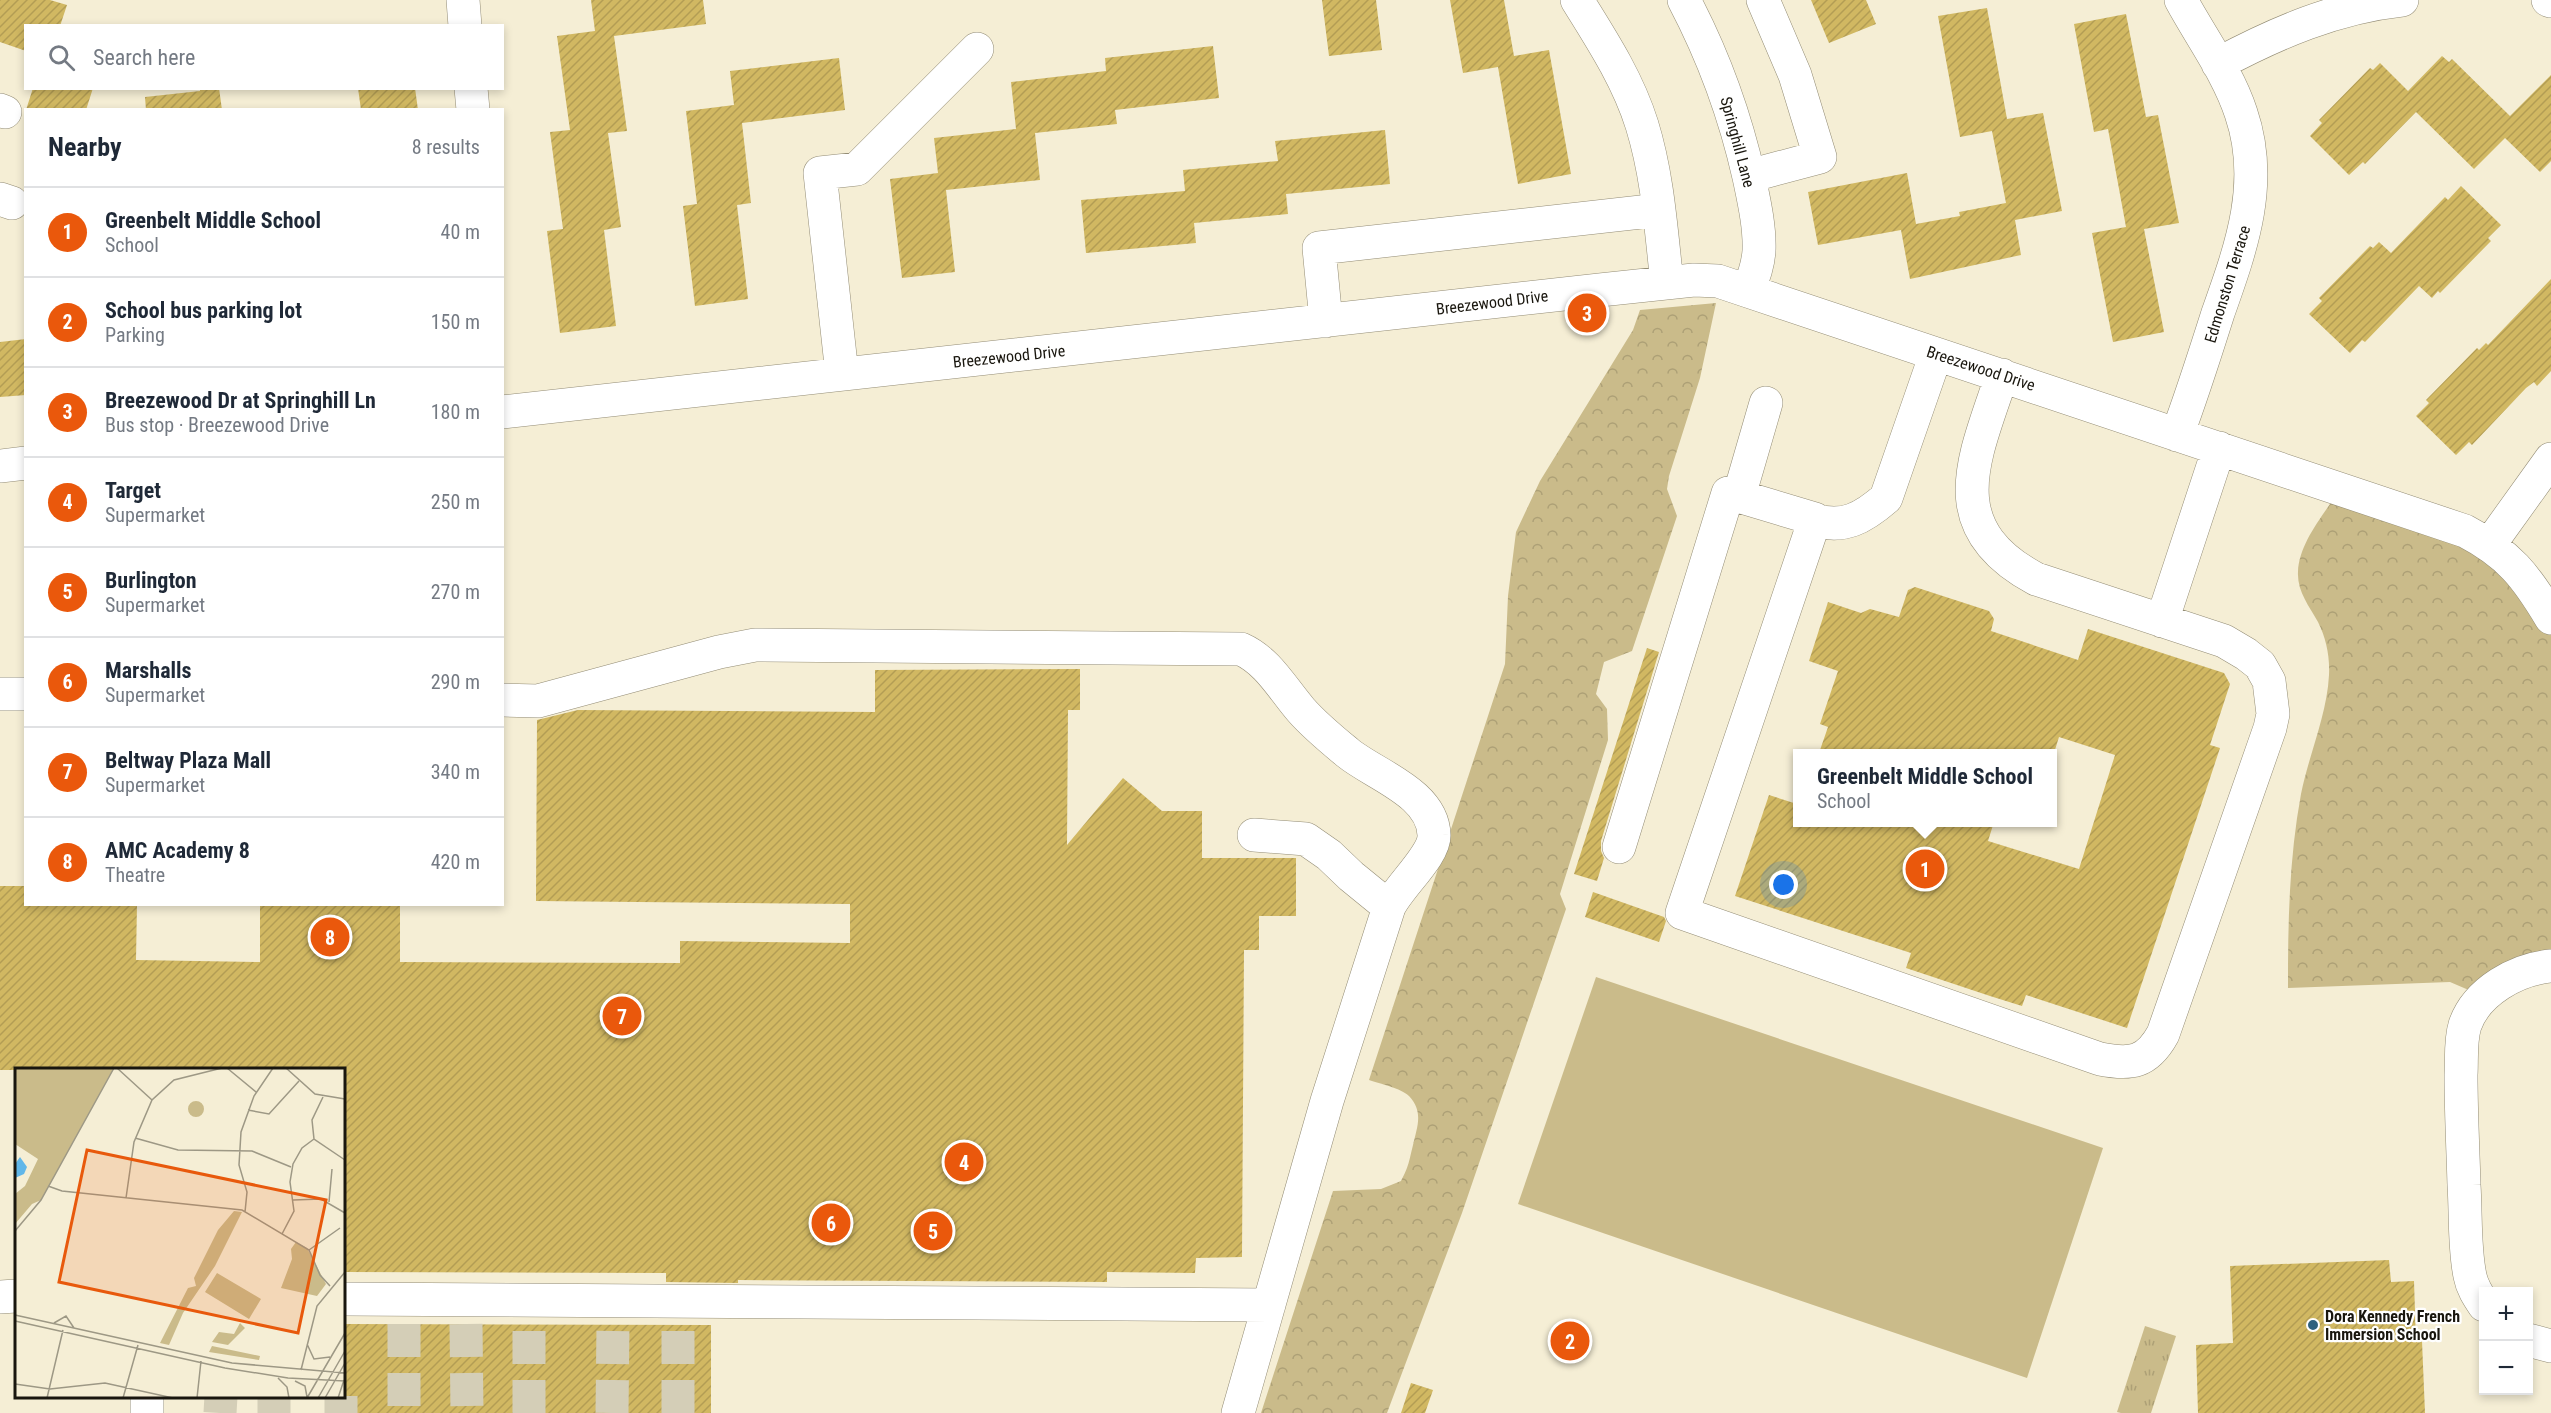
<!DOCTYPE html>
<html lang="en">
<head>
<meta charset="utf-8">
<style>
	body { margin:0; font-family:"Roboto Condensed",sans-serif; background:#f2f2f3; color:#1f2937 }
	.controls { position:absolute; right:18px; bottom:18px; display:grid; overflow:hidden; border-radius:0px; box-shadow:0 3px 9px #0003 }
	.controls button { width:54px; height:54px; display:grid; place-items:center; padding:0; border:0; border-bottom:2px solid #e0e1e3; background:#fff; color:#1f2937; font:30px sans-serif }
	.you { position:absolute; left:1784px; top:885px; width:21px; height:21px; margin:-15px; border:4px solid #fff; border-radius:50%; background:#1a73e8; box-shadow:0 0 0 9px #1a73e833 }
	.badge { display:grid; place-items:center; width:39px; height:39px; border-radius:50%; background:#ea580c; color:#fff; font-size:20px; font-weight:700 }
	.pin { position:absolute; translate:-50% -50%; border:3px solid #fff; box-shadow:0 2px 6px #0006 }
	.popup { position:absolute; left:1793px; top:749px; width:264px; height:78px; box-sizing:border-box; display:grid; place-content:center; border-radius:0px; background:#fff; filter:drop-shadow(0 2px 4px #0005); font-size:20px; white-space:nowrap; color:#747a83 }
	.popup b { font-size:22px; color:#1f2937 }
	.popup::after { content:''; position:absolute; left:50%; top:100%; margin-left:-12px; border:12px solid transparent; border-top-color:#fff }
	.list { margin:0; padding:0; list-style:none }
	h2 { display:flex; justify-content:space-between; align-items:center; height:78px; margin:0; padding:0 24px; font-size:26px }
	h2 small { font-size:20px; font-weight:400; color:#747a83 }
	.list li { display:grid; grid-template-columns:39px 1fr auto; gap:18px; align-items:center; box-sizing:border-box; height:90px; padding:0 24px; border-top:2px solid #e0e1e3 }
	.list b { display:block; font-size:22px; white-space:nowrap }
	.list p { margin:0; font-size:20px; white-space:nowrap; color:#747a83 }
	.list em { font-size:20px; font-style:normal; color:#747a83 }
	.icon { flex:none; width:33px; height:33px; fill:none; stroke:currentColor; stroke-width:2; stroke-linecap:round; stroke-linejoin:round }
	.map { position:relative; flex:none; width:2551px; height:1413px; overflow:hidden }
	.search { position:absolute; background:#fff; box-shadow:0 3px 9px #0003; left:24px; top:24px; width:480px; height:66px; display:flex; align-items:center; gap:15px; box-sizing:border-box; padding:0 21px; border-radius:0px; color:#747a83; font-size:22px }
	.panel { position:absolute; background:#fff; box-shadow:0 3px 9px #0003; left:24px; top:108px; width:480px; height:798px; border-radius:0px }
	.map>svg:first-child { display:block }
	.grass { fill:#cabb8a }
	.forest { fill:url(#forest-crowns) }
	.park { fill:url(#park-tufts) }
	.building { fill:url(#building-hatch) }
	.lines { fill:none; stroke-linecap:round; stroke-linejoin:round }
	.minor-tunnel { stroke:#d4ceb7; stroke-width:33; stroke-dasharray:33 16; stroke-linecap:butt }
	.minor-casing { stroke:#938c75; stroke-width:34 }
	.minor { stroke:#fff; stroke-width:33 }
	.poi-dot { fill:#2f617e; stroke:#fff; stroke-width:2 }
	.labels { text-anchor:middle; stroke-width:4.5; stroke-linejoin:round; paint-order:stroke }
	.street-label { font-size:16px; fill:#19160e; stroke:#fff }
	.poi-label { font-size:16px; font-weight:bold; fill:#19160e; stroke:#fff; text-anchor:start }
	.inset-road { fill:none; stroke:#9d9885; stroke-width:1.5 }
	.view { fill:#e8590c; fill-opacity:0.15; stroke:#e8590c; stroke-width:3 }
	.inset-edge { fill:none; stroke:#19160e; stroke-width:3 }
</style>
</head>
<body>
<div class="map">
<svg width="2551" height="1413" viewBox="0 0 2551 1413">
	<defs>
		<pattern id="forest-crowns" width="20" height="18" patternUnits="userSpaceOnUse" patternTransform="scale(1.5)"><rect width="20" height="18" fill="#cabb8a"/><path d="M2 6a3 3 0 1 1 6 0M12 15a3 3 0 1 1 6 0" fill="none" stroke="#ada076"/></pattern>
		<pattern id="park-tufts" width="24" height="20" patternUnits="userSpaceOnUse" patternTransform="scale(1.5)"><rect width="24" height="20" fill="#cabb8a"/><path d="M3 7l-1-3M5 7V3M7 7l1-3M15 17l-1-3M17 17v-4M19 17l1-3" fill="none" stroke="#ada076"/></pattern>
		<pattern id="building-hatch" width="6" height="6" patternUnits="userSpaceOnUse" patternTransform="scale(1.5)"><rect width="6" height="6" fill="#d1b862"/><path d="M-1 1l2-2M0 6l6-6M5 7l2-2" fill="none" stroke="#b39d54"/></pattern>
	</defs>
	<rect width="100%" height="100%" fill="#f5eed5"/>
	<!-- grass -->
	<path class="grass" d="M1596 977 2103 1148 2027 1378 1518 1204Z"/>
	<!-- forest -->
	<path class="forest" d="M1716 303 1700 378 1669 476 1667 489 1677 516 1632 651 1604 662 1596 694 1607 709 1608 740 1560 894 1566 909 1462 1213 1387 1413H1261L1333 1191 1381 1189 1401 1181C1409 1166 1409 1161 1413 1145 1417 1127 1424 1112 1409 1096 1401 1088 1380 1084 1369 1080L1505 664 1508 596 1516 532 1540 481 1633 330 1640 310Z
		M2341 488 2465 531 2551 618V966L2485 997 2450 982 2288 988C2288 923 2289 859 2301 794 2309 754 2327 715 2329 675 2330 656 2326 638 2318 622 2309 606 2297 591 2298 572 2299 542 2325 513 2341 488Z"/>
	<!-- park -->
	<path class="park" d="M2145 1326 2176 1336 2151 1413H2121L2117 1412Z"/>
	<!-- building -->
	<path class="building" d="M0 0H50L67 5 60 26H26V51L0 42Z
		M591 0H703L706 24 614 36 627 131 608 133 621 227 604 230 616 326 560 333 547 231 563 229 550 132 570 130 557 36 595 31Z
		M1322 0H1376L1382 50 1329 56Z
		M1450 0H1504L1514 56 1549 50 1571 174 1518 184 1498 67 1463 73Z
		M1811 0H1866L1876 24 1829 43Z
		M1987 8 2007 119 2043 113 2062 211 2015 220 2021 255 1910 279 1901 230 1818 245 1808 192 1907 173 1916 224 1960 216 1959 212 2006 203 1992 131 1960 137 1938 16Z
		M2126 14 2146 117 2158 115 2179 223 2144 229 2164 332 2113 342 2092 233 2126 227 2108 129 2094 132 2074 24Z
		M1213 46 1219 98 1115 110 1117 124 1035 133 1040 180 946 190 955 272 902 278 890 179 938 173 934 138 1016 129 1011 82 1106 71 1105 58Z
		M2442 56 2449 62 2452 59 2510 116 2551 75V161L2540 172 2505 138 2474 169 2416 112 2365 164 2363 162 2349 175 2310 136 2322 123 2319 120 2370 68 2373 70 2380 63 2408 91Z
		M839 58 845 110 742 123 751 203 737 205 748 299 695 306 683 206 697 204 686 111 734 105 730 71Z
		M33 88H93L86 110H26Z
		M200 88H219L222 110H146L145 97 200 91Z
		M358 88H415L418 110H361Z
		M1385 130 1390 184 1286 194 1288 214 1194 223 1196 243 1086 253 1081 200 1185 191 1183 170 1278 161 1275 141Z
		M2461 186 2501 225 2488 238 2491 241 2440 293 2438 291 2432 298 2419 286 2365 342 2362 340 2350 353 2309 314 2322 301 2319 298 2370 246 2373 248 2379 242 2391 253 2445 197 2448 200Z
		M2551 279V371L2537 386 2534 382 2526 388 2472 445 2469 442 2456 455 2416 416 2429 403 2426 400 2477 348 2479 350 2486 343 2488 345Z
		M26 339V395L0 397V342Z
		M1915 587 1989 611 1994 619 1991 631 2078 660 2088 629 2224 673 2230 684 2210 745 2220 748 2127 1028 2026 995 2022 1006 1990 996 1906 968 1911 953 1735 896 1769 795 1797 804V822H1994L1988 841 2079 869 2115 755 2059 737 2054 753H1819L1828 727 1820 724 1838 671 1809 661 1828 602 1861 613 1870 609 1899 617 1908 590Z
		M1647 648 1659 652 1601 841V851L1604 858 1597 881 1574 874Z
		M1080 669V710H1068L1067 845 1123 778 1162 811H1202V858H1296V916H1259V950H1244L1242 1257 1196 1258 1195 1273 1107 1272V1282L738 1280V1283L666 1282V1273L344 1272V1070H0V886H26V904H137L136 960 260 962V904H400V962L680 963V941L850 943V904L536 901 537 720 578 710 875 712V670Z
		M1593 892 1664 917 1666 921 1659 942 1585 917Z
		M2389 1260 2391 1282 2414 1281 2416 1342 2422 1341 2425 1413H2198L2196 1345 2233 1343 2230 1266Z
		M344 1324 711 1325V1413H344Z
		M1411 1383 1433 1390 1425 1413H1401Z"/>
	<g class="lines">
		<!-- minor-tunnel -->
		<path class="minor-tunnel" d="M404 1324V1413
			M466 1324 467 1413
			M274 1396V1413
			M220 1413 221 1396
			M341 1413V1396
			M529 1413V1324
			M612 1413 613 1324
			M678 1413V1325"/>
		<!-- minor casing -->
		<g class="minor-casing">
			<path id="minor" d="M463 0 465 26
				M1577 0C1602 40 1628 80 1642 125 1658 177 1661 230 1667 283
				M1684 0C1714 57 1735 115 1749 177 1754 201 1760 227 1759 251 1758 265 1754 277 1748 290
				M2548 0 2551 1
				M2218 64C2276 33 2336 7 2402 0
				M471 88 473 110
				M0 110 5 112
				M1749 176 1820 157 1795 75 1763 0
				M0 199 12 203
				M1326 321 1319 248 1659 210
				M842 374 820 173 857 169 977 49
				M502 412 1600 290 1694 280 1718 281 2465 531C2509 554 2526 576 2551 618
				M2177 435C2192 395 2205 354 2218 313 2241 248 2265 183 2241 113 2228 73 2201 37 2181 0
				M0 466 26 463
				M1739 496 1766 403
				M1814 520C1844 529 1863 518 1886 498L1936 354
				M2490 544 2551 459
				M2162 621 2219 448
				M0 694H26
				M502 700 538 701 719 652 755 645 1241 649C1268 661 1282 688 1301 710 1315 726 1331 739 1348 753 1375 775 1433 793 1434 835 1435 855 1399 886 1389 907L1327 1101 1238 1413
				M1254 835 1306 839 1329 855 1351 876 1389 907
				M1619 847 1728 493 1815 519 1682 913 2100 1059C2131 1065 2147 1063 2163 1034L2270 728 2273 714 2269 681 2260 665 2246 654 2224 641 2036 579C1939 527 1974 459 2002 375
				M0 1297 16 1296
				M344 1299 1269 1305
				M2484 1305C2478 1296 2472 1287 2470 1276 2464 1247 2466 1215 2464 1185 2463 1149 2461 1112 2461 1075 2462 1059 2460 1041 2465 1025 2477 991 2517 969 2551 966
				M2528 1340 2551 1346
				M147 1413V1396"/>
		</g>
		<!-- minor -->
		<use href="#minor" class="minor"/>
	</g>
	<!-- markers -->
	<circle class="poi-dot" cx="2313" cy="1325" r="6"/>
	<g class="labels">
		<!-- street labels -->
		<g class="street-label">
			<text transform="translate(1738 142) rotate(75)" y="6">Springhill Lane</text>
			<text transform="translate(2227 284) rotate(-73)" y="6">Edmonston Terrace</text>
			<text transform="translate(1492 302) rotate(-7)" y="6">Breezewood Drive</text>
			<text transform="translate(1009 356) rotate(-6)" y="6">Breezewood Drive</text>
			<text transform="translate(1981 368) rotate(18)" y="6">Breezewood Drive</text>
		</g>
		<!-- poi labels -->
		<g class="poi-label">
			<text x="2325" y="1322">Dora Kennedy French<tspan x="2325" dy="18">Immersion School</tspan></text>
		</g>
	</g>
	<!-- overview -->
	<g transform="translate(15 1068)">
		<rect width="330" height="330" fill="#f5eed5"/>
		<path d="M173 41a8 8 0 1 1 16 0a8 8 0 1 1-16 0ZM202 205 246 231 234 251 190 224Z" fill="#cabb8a"/>
		<path d="M0 0H99L26 132 17 136 0 156V126L10 118 23 91 0 76ZM219 143 227 144 200 198 168 245 154 277 145 275 173 220 181 218 179 210 203 162ZM281 174 292 180 311 216 302 228 266 220 277 191 276 181ZM225 255 230 260 213 277 197 274 204 264 219 266ZM197 278 245 288 244 292 194 284Z" fill="#cabb8a"/>
		<path d="M5 89 12 99 9 106 0 110V96Z" fill="#61b7e9"/>
		<path class="inset-road" d="M102 0 137 32M212 0 241 24M271 0 300 26 330 31M308 29 297 52 299 71 330 92M233 42 254 46 284 13M120 70 163 82 237 83 276 99M33 118 47 123 227 142 294 182 305 207 315 218M111 130 119 74 137 32 159 12 207 0M278 132 306 131 330 145M314 134 317 101M230 144 232 124 224 97 226 64 239 28 258 0M0 163 26 132 99 0M267 166 279 143 275 114 278 96 287 80 299 71M294 182 325 160M0 247 217 295 330 305M0 253 210 300 273 310 330 313M39 255 51 248 59 260M292 276 299 291 315 289M286 302 302 238 330 204M263 310 272 319 274 330M280 313 290 318 292 329M0 316 35 321 90 315 158 330M32 330 48 262M108 330 123 277M182 330 186 293M292 330 330 265M303 330 330 283M310 330 330 295M323 330 329 312"/>
		<path class="view" d="M72 82 311 132 283 265 44 214Z"/>
		<rect width="330" height="330" class="inset-edge"/>
	</g>
</svg>
<div class="controls">
<button>+</button>
<button>−</button>
</div>
<div class="you"></div>
<div class="pin badge" style="left:1925px;top:869px">1</div>
<div class="popup"><b>Greenbelt Middle School</b>School</div>
<div class="pin badge" style="left:1570px;top:1341px">2</div>
<div class="pin badge" style="left:1587px;top:313px">3</div>
<div class="pin badge" style="left:964px;top:1162px">4</div>
<div class="pin badge" style="left:933px;top:1231px">5</div>
<div class="pin badge" style="left:831px;top:1223px">6</div>
<div class="pin badge" style="left:622px;top:1016px">7</div>
<div class="pin badge" style="left:330px;top:937px">8</div>
<div class="search"><svg class="icon" aria-label="search" viewBox="0 0 24 24"><circle cx="10" cy="10" r="6"/><path d="M15 15l6 6"/></svg>Search here</div>
<section class="panel">
<h2>Nearby<small>8 results</small></h2>
<ul class="list">
<li><span class="badge">1</span><div><b>Greenbelt Middle School</b><p>School</p></div><em>40 m</em></li>
<li><span class="badge">2</span><div><b>School bus parking lot</b><p>Parking</p></div><em>150 m</em></li>
<li><span class="badge">3</span><div><b>Breezewood Dr at Springhill Ln</b><p>Bus stop · Breezewood Drive</p></div><em>180 m</em></li>
<li><span class="badge">4</span><div><b>Target</b><p>Supermarket</p></div><em>250 m</em></li>
<li><span class="badge">5</span><div><b>Burlington</b><p>Supermarket</p></div><em>270 m</em></li>
<li><span class="badge">6</span><div><b>Marshalls</b><p>Supermarket</p></div><em>290 m</em></li>
<li><span class="badge">7</span><div><b>Beltway Plaza Mall</b><p>Supermarket</p></div><em>340 m</em></li>
<li><span class="badge">8</span><div><b>AMC Academy 8</b><p>Theatre</p></div><em>420 m</em></li>
</ul>
</section>
</div>
</body>
</html>
